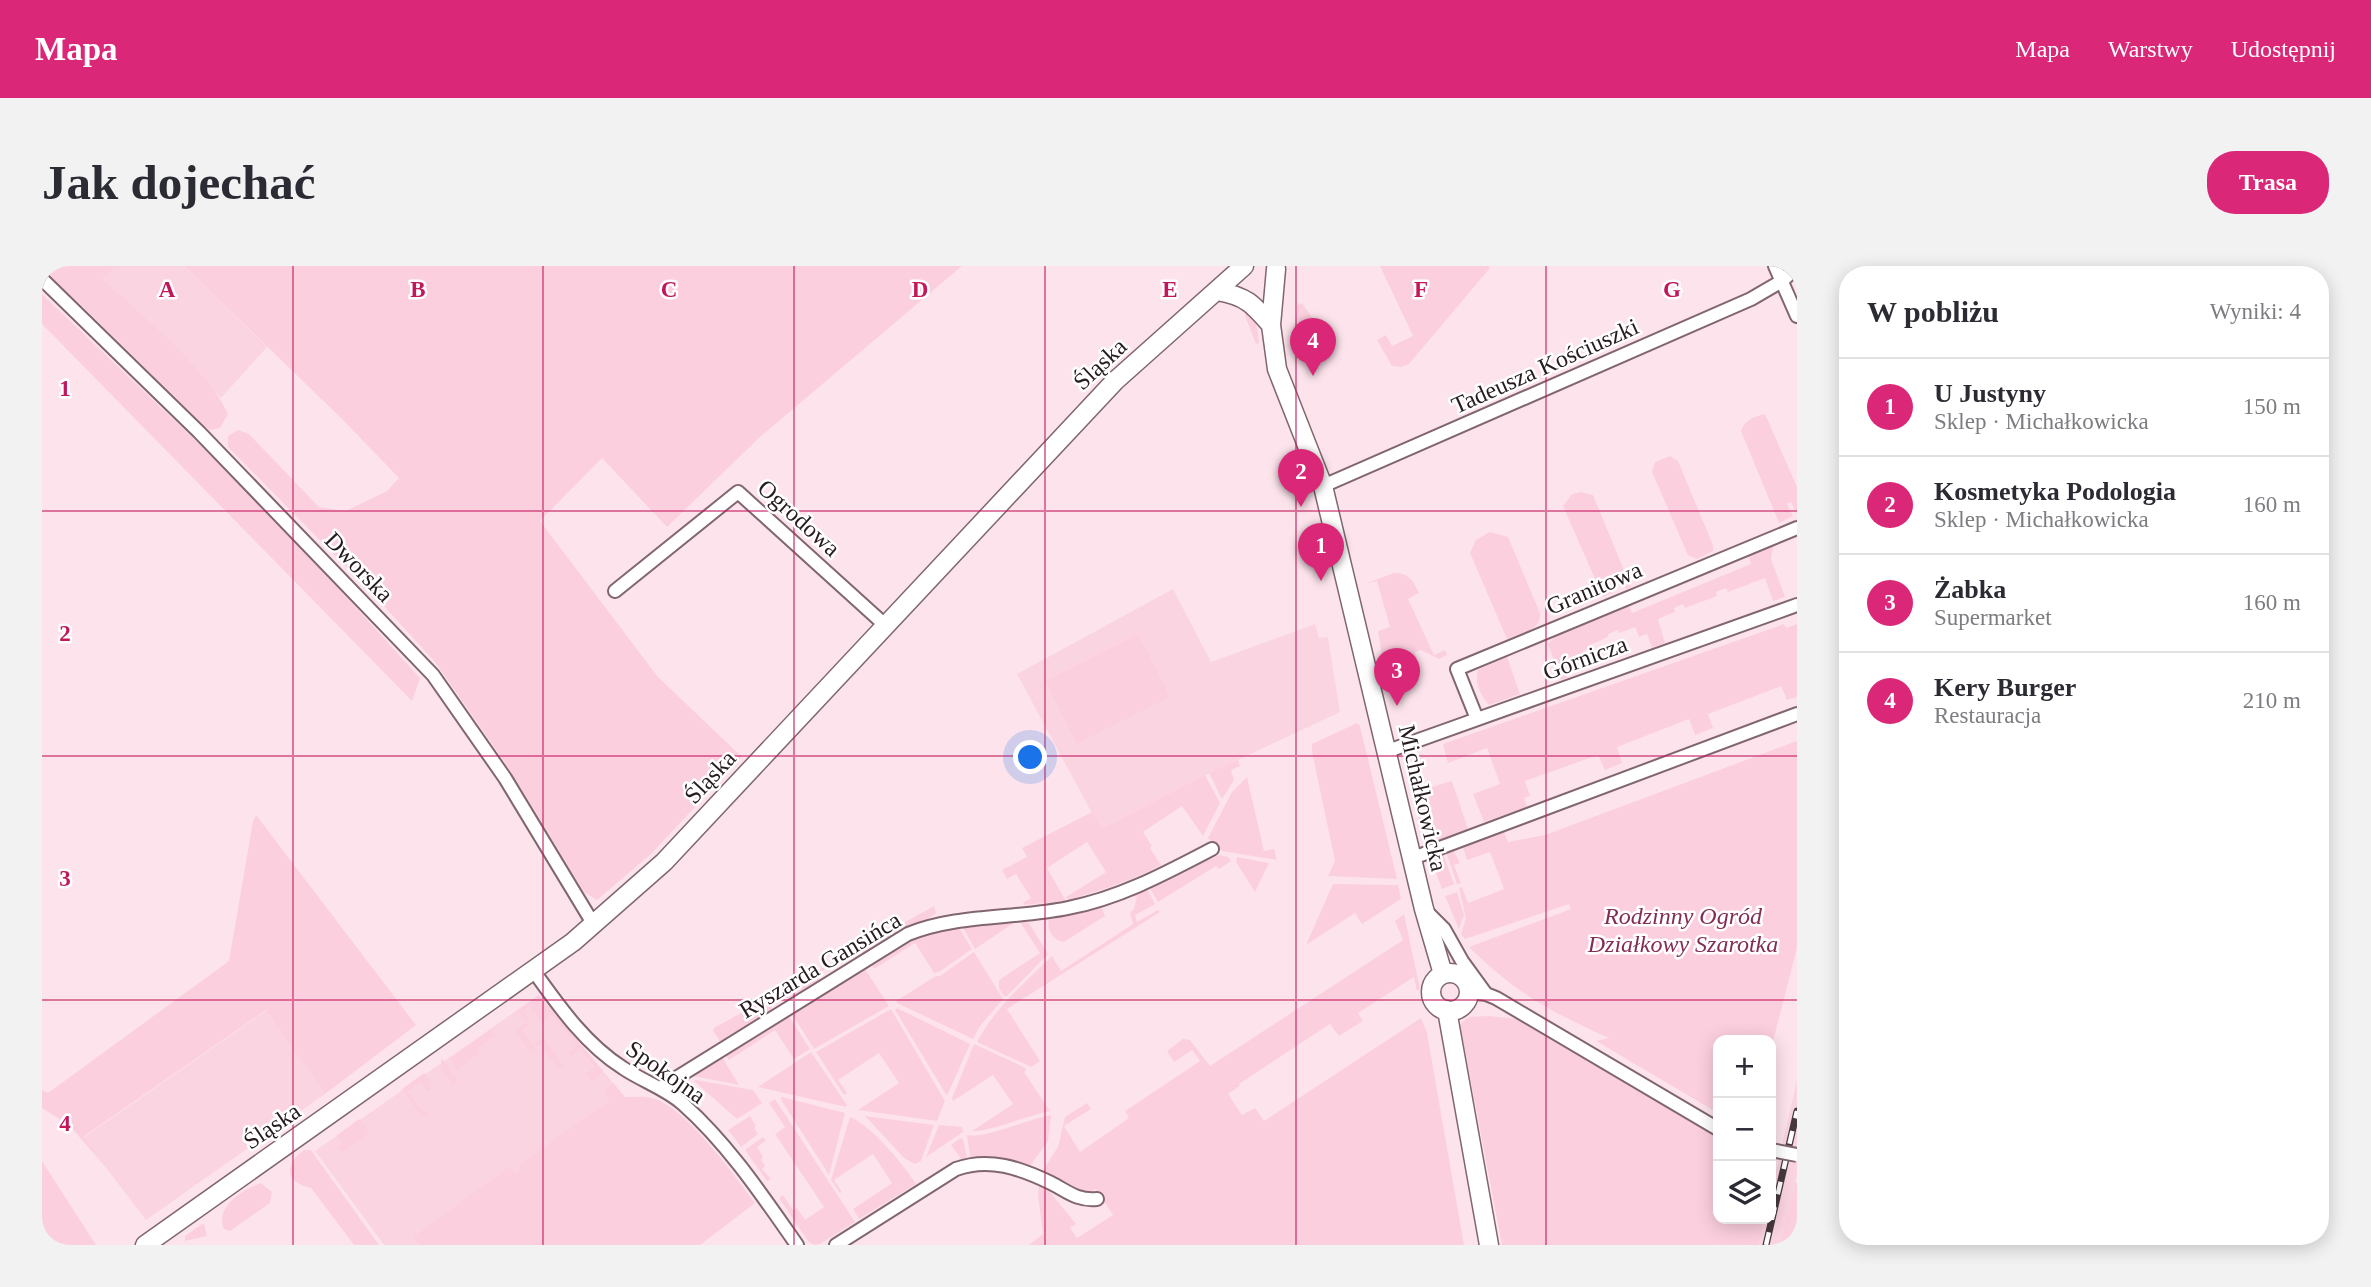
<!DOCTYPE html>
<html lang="pl">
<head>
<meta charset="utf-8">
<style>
	body { margin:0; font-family:"Times New Roman",serif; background:#f2f2f3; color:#2b2b33 }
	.controls { position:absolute; right:21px; bottom:21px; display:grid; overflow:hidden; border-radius:14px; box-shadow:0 4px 18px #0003 }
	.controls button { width:63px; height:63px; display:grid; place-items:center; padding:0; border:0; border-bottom:2px solid #e1e1e2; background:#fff; color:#2b2b33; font:35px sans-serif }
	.you { position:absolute; left:989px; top:492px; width:24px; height:24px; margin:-18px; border:5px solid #fff; border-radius:50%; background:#1a73e8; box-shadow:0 0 0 10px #1a73e833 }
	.badge { display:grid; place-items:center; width:46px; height:46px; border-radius:50%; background:#db2777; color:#fff; font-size:23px; font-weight:700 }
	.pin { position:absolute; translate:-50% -58px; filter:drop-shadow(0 2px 4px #0008) }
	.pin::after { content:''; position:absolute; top:37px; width:24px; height:21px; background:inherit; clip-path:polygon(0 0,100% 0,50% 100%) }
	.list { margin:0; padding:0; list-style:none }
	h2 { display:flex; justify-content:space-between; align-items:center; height:91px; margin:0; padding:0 28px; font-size:30px }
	h2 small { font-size:23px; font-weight:400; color:#7c7c81 }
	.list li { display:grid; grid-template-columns:46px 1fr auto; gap:21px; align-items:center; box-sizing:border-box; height:98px; padding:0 28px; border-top:2px solid #e1e1e2 }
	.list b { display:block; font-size:26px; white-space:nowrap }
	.list p { margin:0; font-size:23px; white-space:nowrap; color:#7c7c81 }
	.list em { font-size:23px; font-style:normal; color:#7c7c81 }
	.icon { flex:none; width:38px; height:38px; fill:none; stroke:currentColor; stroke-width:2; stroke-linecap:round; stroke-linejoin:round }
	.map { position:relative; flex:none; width:1755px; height:979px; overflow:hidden; border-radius:28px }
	header { display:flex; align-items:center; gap:42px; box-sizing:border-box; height:98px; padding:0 35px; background:#db2777; color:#fff }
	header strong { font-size:33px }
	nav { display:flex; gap:38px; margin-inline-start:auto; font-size:24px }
	.intro { display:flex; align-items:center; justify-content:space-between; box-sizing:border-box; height:168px; padding:0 42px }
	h1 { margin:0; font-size:49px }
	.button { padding:18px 32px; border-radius:28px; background:#db2777; color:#fff; font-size:24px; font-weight:700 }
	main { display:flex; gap:42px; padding:0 42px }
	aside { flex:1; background:#fff; border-radius:28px; box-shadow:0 4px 18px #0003 }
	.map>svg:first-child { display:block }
	.built { fill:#fbd4e2 }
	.green { fill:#fccfdf }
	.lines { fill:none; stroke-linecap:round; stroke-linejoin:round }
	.street-casing { stroke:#816670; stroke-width:16 }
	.secondary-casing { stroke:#816670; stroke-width:21 }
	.street { stroke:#fff; stroke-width:12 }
	.secondary { stroke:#fff; stroke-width:18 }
	.rail-casing { stroke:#46393d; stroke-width:7 }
	.rail { stroke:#fff; stroke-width:4.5; stroke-dasharray:13; stroke-linecap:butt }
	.street-bridge-casing { stroke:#816670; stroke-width:16; stroke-linecap:butt }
	.street-bridge { stroke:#fff; stroke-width:12 }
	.grid { fill:none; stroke:#c2185b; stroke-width:2; stroke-opacity:0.55 }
	.labels { text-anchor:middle; stroke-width:5; stroke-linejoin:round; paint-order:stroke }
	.street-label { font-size:24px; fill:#261b1f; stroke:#fff }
	.park-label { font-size:24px; font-style:italic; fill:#832d54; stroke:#fff }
	.grid-label { font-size:23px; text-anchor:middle; font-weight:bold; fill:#c2185b; stroke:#fff; stroke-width:5; stroke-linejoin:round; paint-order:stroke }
</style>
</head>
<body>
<header>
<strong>Mapa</strong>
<nav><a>Mapa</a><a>Warstwy</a><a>Udostępnij</a></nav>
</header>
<div class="intro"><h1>Jak dojechać</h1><a class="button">Trasa</a></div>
<main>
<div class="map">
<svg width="1755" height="979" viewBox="0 0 1755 979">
	<rect width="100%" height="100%" fill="#fde4ec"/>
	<!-- built -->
	<path class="built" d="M74 0H142L225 81 179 132 146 94 61 13Z
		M1131 323 1169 396 1273 358 1277 372 1286 371 1298 446 1166 508 1059 564 975 408Z
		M497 729 583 831 380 979H342L273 885Z
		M225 744 283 828 104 954 41 872Z
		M1755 814V909L1738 979H1717L1723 953H1729V927Z"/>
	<!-- green -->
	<path class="green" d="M0 0H74L61 13C96 46 169 106 186 148L178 162 167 164 37 37 0 5Z
		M142 0H920L718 171 625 261 560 192 498 255 616 411 700 491 609 588 555 634 542 626 468 504 393 396 329 326 186 181V170L196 164 207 168 277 241 304 245 345 225 357 212 300 153Z
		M1338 0H1447L1448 2 1367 98 1359 101 1350 100 1335 74 1344 69 1350 80 1371 70Z
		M0 28 221 239 378 412 370 435 0 58Z
		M1260 37 1274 57 1267 73 1253 81 1255 39Z
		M1205 41C1214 54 1216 62 1217 77L1214 78 1203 50Z
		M1723 148 1755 221V248L1749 236 1745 238 1751 250 1737 257 1699 165C1703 153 1712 151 1723 148Z
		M1628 190 1636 195 1671 279V285L1655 293 1646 289 1610 206 1613 196Z
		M1539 226 1551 229 1589 321 1584 323 1577 311 1565 317 1570 327 1561 331 1521 240 1530 228Z
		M1448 266 1466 271 1498 347C1500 364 1478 368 1465 373L1428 287 1434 274Z
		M1732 277 1729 293 1743 331 1731 335 1723 312 1686 326 1684 322 1674 326 1675 330 1643 342 1641 338 1632 342 1633 346 1616 353 1623 377 1610 382 1605 368 1597 371 1593 361 1577 367 1576 364 1566 368V371L1550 378 1523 402 1525 412 1519 414 1506 378 1518 365 1586 337 1590 347 1709 298 1706 288Z
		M1352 307C1367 307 1371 314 1377 327L1366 333 1392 389 1403 384 1405 389 1397 393 1379 384 1373 386C1377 399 1379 410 1367 419L1359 391 1341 396 1336 365 1348 361 1335 315 1323 318Z
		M1742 358 1744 362 1755 358V431L1745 434 1739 420 1666 448 1671 462 1653 469 1647 453 1575 481 1580 497 1563 504 1556 489 1483 515 1488 530 1482 532 1485 541 1442 556 1431 528 1458 518 1445 482 1406 497 1401 478Z
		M1096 368 1128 431 1035 478 1003 415Z
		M1465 391 1478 428 1447 439C1439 430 1432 416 1436 404Z
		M1315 457 1318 460 1355 613 1286 610 1293 595 1270 486V478Z
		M1755 475V682L1729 783V797V774H1676V847L1554 775 1567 772C1510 747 1471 725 1427 681L1529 643 1527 638 1423 673 1419 668 1424 652 1417 622 1420 621 1426 637 1462 623 1448 586 1425 594 1421 581 1462 565 1466 576 1503 569Z
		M1196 494 1198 500 1189 504 1192 514 1180 533 1167 507Z
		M1163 509 1178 537 1162 568 1161 570 1140 540 1101 566 1110 580 1108 582 1119 599C1091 615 1058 624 1027 634L1024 631 1064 606 1045 576 1005 602 1024 635 982 639 981 637 989 632 974 608 965 613 960 604 985 591 980 582 1050 546 1060 563Z
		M1205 511 1222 585 1232 583 1235 594 1180 585 1166 572 1190 526Z
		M1410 515 1427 566 1384 581 1370 527Z
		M214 549 374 759 283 828 224 744 41 871 67 905 27 859 0 842V824L6 827 187 695 211 555Z
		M1411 583 1418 597 1412 599 1419 617 1415 618 1404 586Z
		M1400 585 1412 618 1400 623 1388 591Z
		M1177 589 1186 591 1189 595 1177 603 1174 600 1116 636 1107 621Z
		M1195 591 1227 597 1213 626 1194 596Z
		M1291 618 1356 619 1359 633 1320 658 1313 647 1264 679Z
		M1105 623 1113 638 1093 649 1095 656 1116 644 1118 646 965 743 998 795 989 801 935 776C952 743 983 716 1010 690L1019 705 1091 658 1088 647 1092 643 1095 631 1090 630Z
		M1415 626 1422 649 1417 663 1403 630Z
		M892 640 894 647 890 650 822 689 818 684 774 708 778 715 747 734 737 728 729 733 730 744 678 775 671 765 672 762Z
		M1060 642 1063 650 1022 676C1010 675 1004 662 1007 652Z
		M1362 648 1378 723 1375 725 1372 711 1316 747 1321 755 1297 770 1288 758 1197 818 1198 820 1186 828 1200 849 1213 842 1222 855 1379 752 1385 767 1422 979H987L1001 968 996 929 997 919 1007 925 1034 958 1028 962 1035 972 1071 949 1054 923 1042 929 1001 904 1016 881 1023 851 1045 837 1049 843 1022 860 1038 886 1087 852 1083 845 1158 795 1150 784 1132 796 1125 785 1141 773 1148 774 1168 800 1361 674 1353 655Z
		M975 655 933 683 921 662Z
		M981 655 987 657 1006 688 965 730H962L957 722V714L998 687 978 656Z
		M917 662 930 683 897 706 892 707 873 677 832 703 830 700 882 668Z
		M932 686 961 733 938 760 931 773 855 737 854 735 894 710H898Z
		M823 703 847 740 772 783 750 748Z
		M497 729 561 805 551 816 544 808 552 801 538 783 529 790 527 787 535 779 510 749 500 757 487 740 481 746 487 754H483L476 744Z
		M855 742 928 778 905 830 853 744Z
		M849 743 903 835 895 855 816 844 857 817 837 787 796 814 805 827 802 829 774 786Z
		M746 749 768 783 752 793 733 764 687 794 682 787Z
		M1446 750 1476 753 1676 870V953H1723L1717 979H1460L1418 758 1427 751Z
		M483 757 488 758 480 764 491 779 501 772 522 800 517 804 497 778 488 785 473 765Z
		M450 763 454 769 436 782 438 786 415 804 407 793Z
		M932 778 982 801 984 804 982 806 1008 845C991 848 940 868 930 865L971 838 951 809 911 835 910 832Z
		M769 786 805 839 804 841 716 821Z
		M679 789 697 819 651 810V809Z
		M399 792 417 815 411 819 400 806Z
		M382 807 388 815 389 823 385 825 378 816 365 826 380 845 384 844 386 847 380 851 360 823Z
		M654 814 711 824 720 837 695 853 652 815Z
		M571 817 583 831C592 831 602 830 610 832 643 840 693 910 713 937L658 979H378L371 971 468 900 473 907 479 903 476 899 567 835 562 823Z
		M740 831 803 847 787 909 738 832Z
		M733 833 813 956 778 978 772 979 766 975 737 932 741 929 751 944 755 942 763 954 782 941 733 868 743 861 727 837Z
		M1009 849 1006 875 988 900 967 893 928 891 925 869C945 873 985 853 1009 849Z
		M708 850 714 860 712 862 716 868 699 881 686 864Z
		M823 850 892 859 879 895 873 898 862 892Z
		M808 851C828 858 863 900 874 918L817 953 811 943 850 917 831 888 792 914 800 926 798 927 789 914Z
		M317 853 328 866 300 887 296 881 300 878 294 870Z
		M897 859 920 861 921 866 884 891Z
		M721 871 724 875 715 881 721 891 719 893 723 900 720 903 729 913 725 915 703 884Z
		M918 872 921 873 925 892 920 894 909 879Z
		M262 884H269L337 979H312L269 922C244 917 241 900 262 884Z
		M0 895 54 979H0Z
		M219 917 230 926 228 937 188 965 182 963C172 942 201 923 219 917Z
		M1753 917H1755V979H1738Z
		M160 958H162L165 970 143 975V970Z"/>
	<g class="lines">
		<!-- street casing -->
		<g class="street-casing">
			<path id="street" d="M1733 0 1755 50
				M0 13 157 166 391 409 463 512 552 659
				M1281 220 1709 33 1740 15 1755 1
				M573 325 696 226 843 359
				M1435 453 1415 403 1755 262
				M1346 485 1755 339
				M1371 592 1755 448
				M1383 644 1402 663 1420 695 1444 728
				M491 704C516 739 543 778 581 802 600 815 623 822 641 838 686 878 720 929 755 979
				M1427 726 1444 728 1454 732 1676 863
				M618 822 866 668C915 648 973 653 1026 642 1078 632 1124 607 1170 583
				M794 979 914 903C947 891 978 902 1009 917 1025 925 1035 935 1055 933"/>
		</g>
		<!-- secondary casing -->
		<g class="secondary-casing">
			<path id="secondary" d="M1234 3 1229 59 1235 103 1281 220 1382 643 1401 708
				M1175 25C1204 30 1211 38 1229 59
				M1389 726a19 19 0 1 1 38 0a19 19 0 1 1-38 0Z
				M1405 744 1447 979
				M103 979 531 676 622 596 1073 115 1202 0"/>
		</g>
		<!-- street -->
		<use href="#street" class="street"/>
		<!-- secondary -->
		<use href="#secondary" class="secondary"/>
		<!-- rail casing -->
		<g class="rail-casing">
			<path id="rail" d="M1724 979 1755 845"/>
		</g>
		<!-- rail -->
		<use href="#rail" class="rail"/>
		<!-- street-bridge casing -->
		<g class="street-bridge-casing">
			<path id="street-bridge" d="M1729 884 1755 889"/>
		</g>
		<!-- street-bridge -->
		<use href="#street-bridge" class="street-bridge"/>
	</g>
	<!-- grid -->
	<path class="grid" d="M251 0V979M501 0V979M752 0V979M1003 0V979M1254 0V979M1504 0V979M0 245H1755M0 490H1755M0 734H1755"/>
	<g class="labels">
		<!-- street labels -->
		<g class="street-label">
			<text transform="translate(1058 98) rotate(-43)" y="8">Śląska</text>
			<text transform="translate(1503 100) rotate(-24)" y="8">Tadeusza Kościuszki</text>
			<text transform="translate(757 252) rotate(42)" y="8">Ogrodowa</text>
			<text transform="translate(317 301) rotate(46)" y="8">Dworska</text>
			<text transform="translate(1552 322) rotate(-23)" y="8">Granitowa</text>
			<text transform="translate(1543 392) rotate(-20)" y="8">Górnicza</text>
			<text transform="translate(668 511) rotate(-47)" y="8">Śląska</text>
			<text transform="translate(1381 532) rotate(77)" y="8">Michałkowicka</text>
			<text transform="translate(778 699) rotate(-31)" y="8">Ryszarda Gansińca</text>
			<text transform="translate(624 806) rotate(35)" y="8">Spokojna</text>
			<text transform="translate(230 860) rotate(-34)" y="8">Śląska</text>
		</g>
		<!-- park labels -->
		<g class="park-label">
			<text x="1641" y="658">Rodzinny Ogród<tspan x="1641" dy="28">Działkowy Szarotka</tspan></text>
		</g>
	</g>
	<g class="grid-label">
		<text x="125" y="31">A</text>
		<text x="376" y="31">B</text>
		<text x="627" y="31">C</text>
		<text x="878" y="31">D</text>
		<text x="1128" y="31">E</text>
		<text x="1379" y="31">F</text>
		<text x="1630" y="31">G</text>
		<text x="23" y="130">1</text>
		<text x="23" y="375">2</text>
		<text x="23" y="620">3</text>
		<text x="23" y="865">4</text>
	</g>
</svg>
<div class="controls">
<button>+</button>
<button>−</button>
<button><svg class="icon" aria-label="layers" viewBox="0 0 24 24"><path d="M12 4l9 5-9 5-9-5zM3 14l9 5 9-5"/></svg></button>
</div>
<div class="you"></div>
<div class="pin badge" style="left:1279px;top:315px">1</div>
<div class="pin badge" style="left:1259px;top:241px">2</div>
<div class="pin badge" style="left:1355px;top:440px">3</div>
<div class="pin badge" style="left:1271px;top:110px">4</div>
</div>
<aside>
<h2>W pobliżu<small>Wyniki: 4</small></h2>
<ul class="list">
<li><span class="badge">1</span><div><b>U Justyny</b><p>Sklep · Michałkowicka</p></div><em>150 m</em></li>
<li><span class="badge">2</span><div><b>Kosmetyka Podologia</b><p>Sklep · Michałkowicka</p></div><em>160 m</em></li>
<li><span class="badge">3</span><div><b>Żabka</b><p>Supermarket</p></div><em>160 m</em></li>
<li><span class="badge">4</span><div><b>Kery Burger</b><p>Restauracja</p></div><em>210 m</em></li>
</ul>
</aside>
</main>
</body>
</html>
